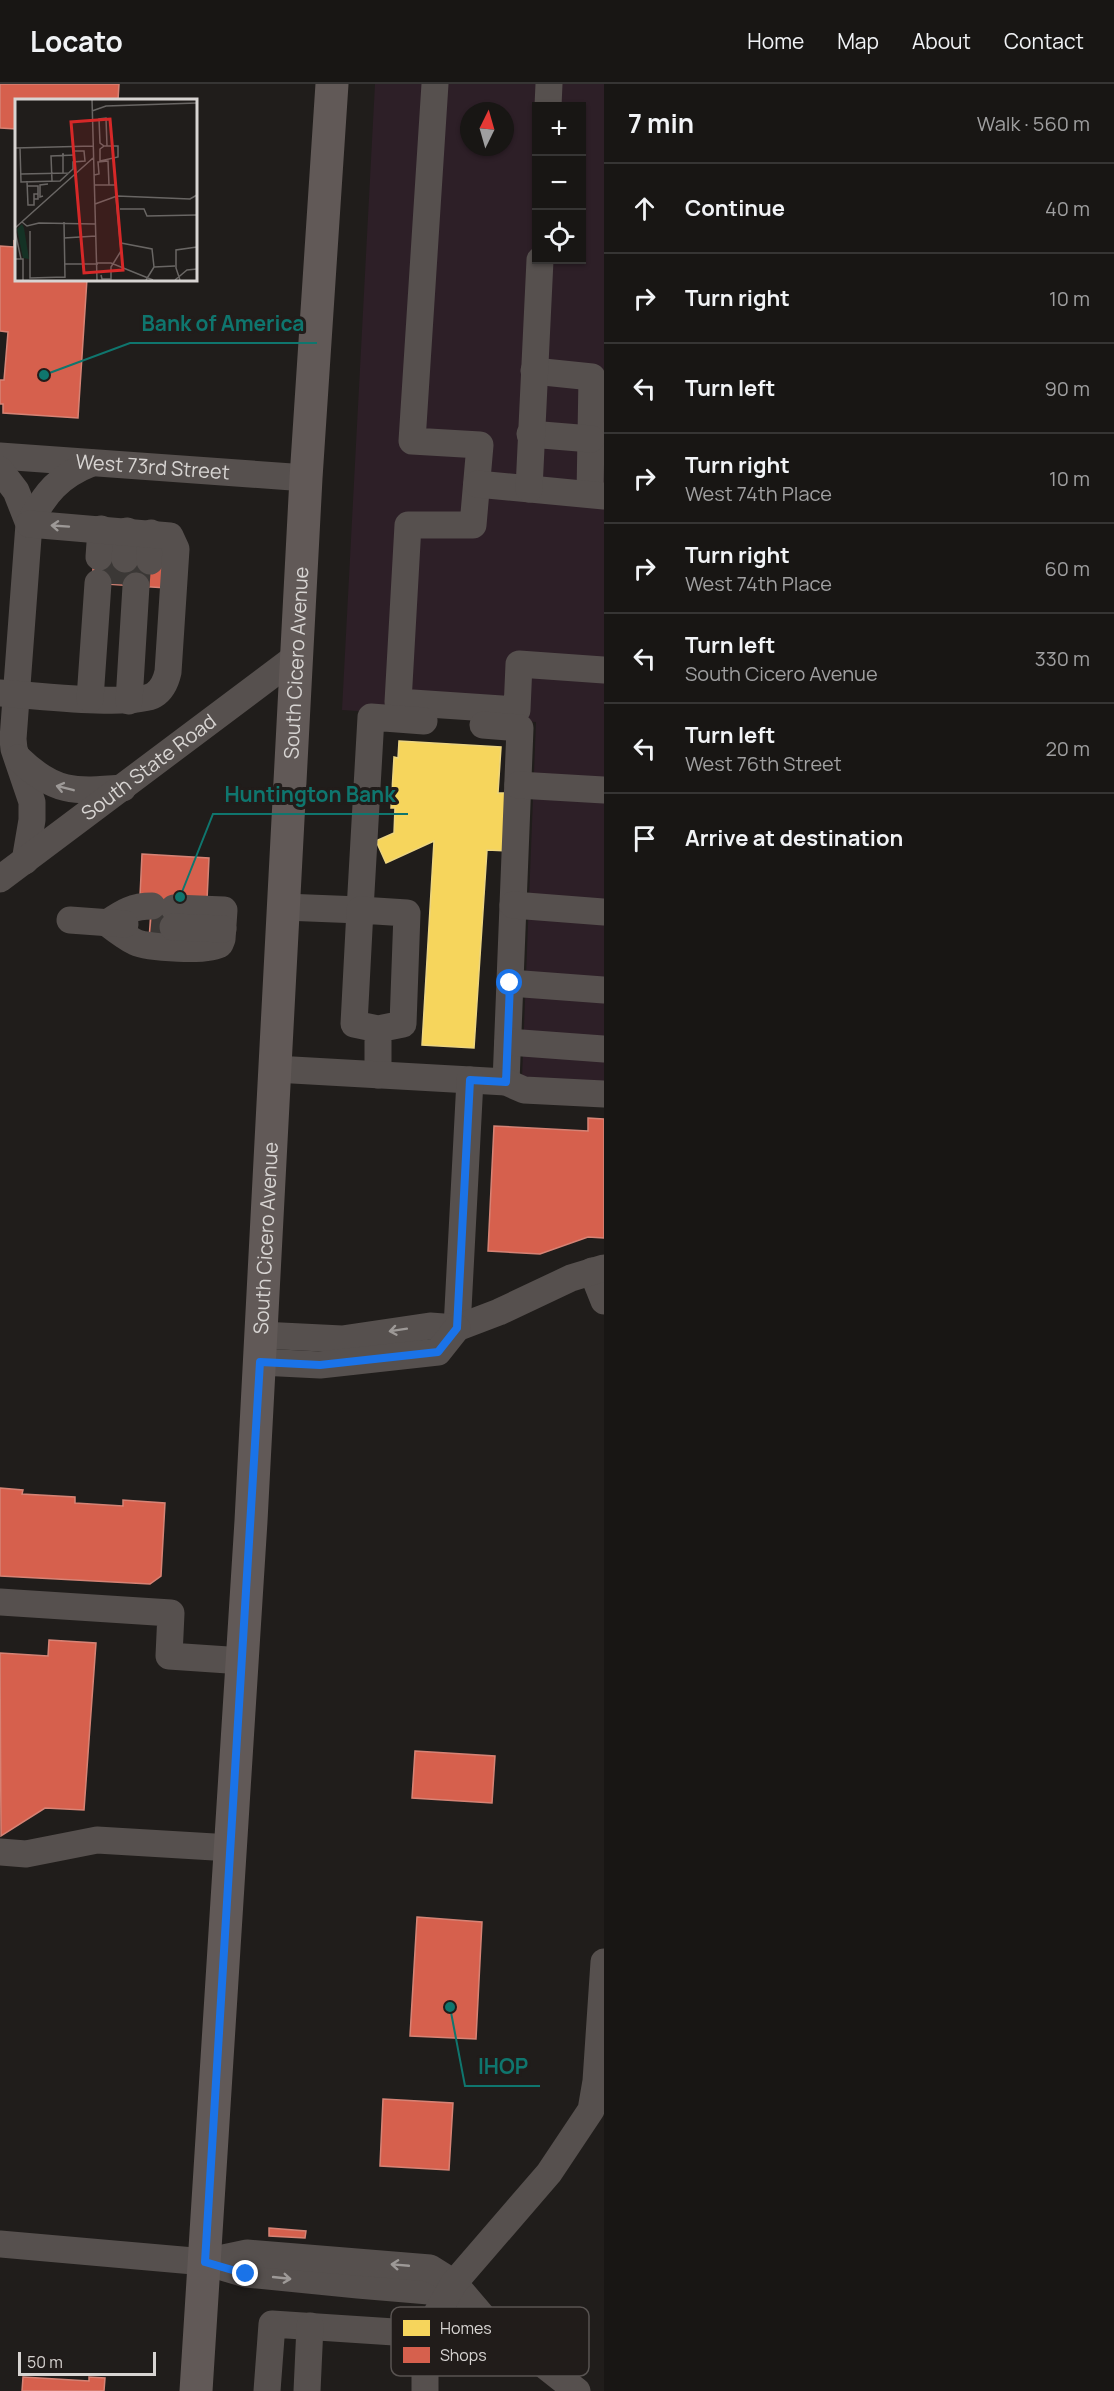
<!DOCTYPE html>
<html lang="en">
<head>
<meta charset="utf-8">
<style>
	body { margin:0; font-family:Manrope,sans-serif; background:#252322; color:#f1f3f6 }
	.controls { position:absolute; right:18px; top:18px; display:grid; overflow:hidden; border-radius:0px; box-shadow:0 2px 4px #0004 }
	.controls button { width:54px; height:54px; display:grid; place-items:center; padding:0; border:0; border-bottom:2px solid #363534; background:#181614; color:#f1f3f6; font:30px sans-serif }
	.compass { position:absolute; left:460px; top:18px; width:54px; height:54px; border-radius:50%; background:#181614; box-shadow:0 2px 4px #0004; rotate:5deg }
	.scale { position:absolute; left:18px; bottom:15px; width:138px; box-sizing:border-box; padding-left:6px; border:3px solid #d7d4d2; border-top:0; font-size:16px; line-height:21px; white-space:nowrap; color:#d7d4d2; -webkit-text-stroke:4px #211c1a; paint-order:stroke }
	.stop { position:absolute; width:18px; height:18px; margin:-14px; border:4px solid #1a73e8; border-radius:50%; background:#fff }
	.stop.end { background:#1a73e8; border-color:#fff; box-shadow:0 2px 6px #0008 }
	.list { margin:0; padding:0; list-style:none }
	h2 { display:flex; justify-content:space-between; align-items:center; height:78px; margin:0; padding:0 24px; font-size:26px }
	h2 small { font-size:20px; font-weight:400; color:#9f9fa0 }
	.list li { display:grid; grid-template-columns:39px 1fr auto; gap:18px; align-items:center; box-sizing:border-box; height:90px; padding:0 24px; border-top:2px solid #363534 }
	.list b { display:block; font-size:22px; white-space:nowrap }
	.list p { margin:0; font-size:20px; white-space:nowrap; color:#9f9fa0 }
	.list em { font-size:20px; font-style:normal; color:#9f9fa0 }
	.icon { flex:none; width:33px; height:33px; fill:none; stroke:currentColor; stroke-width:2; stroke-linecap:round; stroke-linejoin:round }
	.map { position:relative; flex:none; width:604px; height:2307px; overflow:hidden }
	header { display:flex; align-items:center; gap:36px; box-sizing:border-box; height:84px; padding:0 30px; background:#181614; border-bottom:2px solid #363534 }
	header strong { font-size:28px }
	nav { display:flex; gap:33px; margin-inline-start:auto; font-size:21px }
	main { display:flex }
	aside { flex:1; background:#181614 }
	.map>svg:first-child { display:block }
	.industrial { fill:#2d1f27; fill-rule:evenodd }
	.homes { fill:#f6d55c; stroke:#edd57f; stroke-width:1.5 }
	.shops { fill:#d6604d; stroke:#d68375; stroke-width:1.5 }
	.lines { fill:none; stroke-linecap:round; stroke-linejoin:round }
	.minor-tunnel { stroke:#3b3836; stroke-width:27; stroke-dasharray:27 14; stroke-linecap:butt }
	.minor { stroke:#56504e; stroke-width:27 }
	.major { stroke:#615957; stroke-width:33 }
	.oneway { stroke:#9d9997 }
	.route { stroke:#1a73e8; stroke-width:8 }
	.labels { text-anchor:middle; stroke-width:6; stroke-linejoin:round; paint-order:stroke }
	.street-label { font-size:20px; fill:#d7d4d2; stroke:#211c1a }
	.inset-road { fill:none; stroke:#696664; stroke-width:1.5 }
	.view { fill:#d62828; fill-opacity:0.15; stroke:#d62828; stroke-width:3 }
	.inset-edge { fill:none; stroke:#d7d4d2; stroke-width:3 }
	.key { fill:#211c1a; stroke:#585351; stroke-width:1.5 }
	.key-label { font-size:16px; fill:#d7d4d2 }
	.leader { fill:none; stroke:#0f766e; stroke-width:2 }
	.callout-dot { fill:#0f766e; stroke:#211c1a; stroke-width:2 }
	.callout-label { font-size:21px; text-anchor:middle; font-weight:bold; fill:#0f766e; stroke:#211c1a; stroke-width:6; stroke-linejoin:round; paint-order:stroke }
</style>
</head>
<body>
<header>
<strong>Locato</strong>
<nav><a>Home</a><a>Map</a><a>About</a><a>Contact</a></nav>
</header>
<main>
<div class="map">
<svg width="604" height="2307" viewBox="0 0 604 2307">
	<rect width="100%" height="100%" fill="#201d1b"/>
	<!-- industrial -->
	<path class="industrial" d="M375 0H604V999L522 994 536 638 342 626ZM536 22H582V176H536ZM469 27H505V63H469Z"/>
	<!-- homes -->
	<path class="homes" d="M399 657 501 663 498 709H511L508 767 487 766 474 964 422 961 434 757 386 779 376 757 394 749 395 724H391L394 673 398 674Z"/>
	<!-- shops -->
	<path class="shops" d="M0 0H119L118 16H16V45L0 44Z
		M14 157 16 158V195H87L78 334 3 329V320H0V296H4L8 248 0 247V162L14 163Z
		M94 472 168 478 166 504 92 499Z
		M142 770 209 774 207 816 172 857 149 856 152 812H140Z
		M588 1034 604 1035V1154L588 1153 540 1170 488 1167 494 1042 588 1047Z
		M0 1404 23 1406 22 1410 75 1413V1419L123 1422V1416L165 1419 161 1492 150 1500 0 1492Z
		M49 1556 96 1559 84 1726 45 1724 1 1752 0 1569 48 1572Z
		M415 1667 495 1672 492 1719 412 1714Z
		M417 1833 482 1838 476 1955 410 1952Z
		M383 2015 453 2019 449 2086 380 2082Z
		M269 2144 306 2147 305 2154 269 2152Z
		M23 2293 89 2297V2293L105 2294 104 2307H22Z"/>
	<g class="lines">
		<!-- minor-tunnel -->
		<path class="minor-tunnel" d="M111 500 112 474
			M136 502 138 476
			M151 841 173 843"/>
		<!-- minor -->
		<g class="minor">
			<path d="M435 0 412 357 480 361 473 441H408L398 618 517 626 519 580 604 586"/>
			<path d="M548 22 549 0"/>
			<path d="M534 287 592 293 590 410"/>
			<path d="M530 350 591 355"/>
			<path id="s1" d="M0 372 306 394"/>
			<path d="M0 386 16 407 29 440 13 655 14 665 32 718V736L25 777"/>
			<path d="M477 400 604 412"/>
			<path d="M529 405 540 176"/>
			<path d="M29 440C45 409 59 392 92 379"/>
			<path d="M99 473 101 445"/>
			<path d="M125 475 127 447"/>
			<path d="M150 477 151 449"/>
			<path d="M0 609C29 611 134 623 154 611 162 606 166 597 168 588L176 465 170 452 29 440"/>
			<path d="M90 615 98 499"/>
			<path d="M129 617 136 502"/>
			<path d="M483 641 520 644 506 998"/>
			<path d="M18 674C54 709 74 708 123 704"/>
			<path d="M518 701 604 706"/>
			<path id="s2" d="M0 795 297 572"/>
			<path d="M513 821 604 828"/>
			<path d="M152 822C133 822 123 828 107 839 116 846 125 853 135 858 148 864 209 868 220 860L222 855 224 826 174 824"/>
			<path d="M284 823 360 826 371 633 424 637"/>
			<path d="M70 836 125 840"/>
			<path d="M173 843 223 845"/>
			<path d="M510 899 604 906"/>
			<path d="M378 945 403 940 407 829 360 826 354 940 378 945V991"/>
			<path d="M508 958 604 965"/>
			<path d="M275 985 506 998 524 1006 604 1010"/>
			<path d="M592 1187 604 1217"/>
			<path d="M457 1244 470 996"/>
			<path d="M261 1251 342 1255 430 1242 457 1244 499 1228 571 1194 604 1184"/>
			<path d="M260 1278 320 1281 438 1268 457 1244"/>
			<path d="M0 1518 171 1529 169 1572 243 1577"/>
			<path d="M0 1768 26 1770 97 1756 231 1764"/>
			<path d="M0 2160 205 2178 246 2190 358 2201 429 2207 454 2199"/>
			<path d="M209 2177 247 2169 430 2184 454 2199 483 2233 577 2307"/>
			<path d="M267 2307 272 2240 425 2250"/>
			<path d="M307 2307 310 2242"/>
			<path d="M425 2307V2250L454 2199 549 2089 591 2026 596 1997 604 1878"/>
		</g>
		<!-- major -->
		<path class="major" id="s3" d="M196 2307 251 1437 306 394 332 0"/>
	</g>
	<!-- one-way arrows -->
	<defs><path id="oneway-shaft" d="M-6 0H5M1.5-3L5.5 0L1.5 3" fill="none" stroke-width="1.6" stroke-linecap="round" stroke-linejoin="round" transform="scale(1.5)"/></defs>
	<g class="oneway">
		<use href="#oneway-shaft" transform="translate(60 442) rotate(-176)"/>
		<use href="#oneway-shaft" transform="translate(65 704) rotate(-166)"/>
		<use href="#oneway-shaft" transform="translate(398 1246) rotate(171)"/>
		<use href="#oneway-shaft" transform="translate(400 2181) rotate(-175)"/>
		<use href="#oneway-shaft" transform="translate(282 2194) rotate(6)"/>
	</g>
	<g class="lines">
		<!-- route -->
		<path class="route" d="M246 2190 205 2178 260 1278 320 1281 438 1268 457 1244 470 996 506 998 510 899"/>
	</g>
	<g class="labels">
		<!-- street labels -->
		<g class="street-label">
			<text dy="7" stroke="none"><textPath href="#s1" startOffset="153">West 73rd Street</textPath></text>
			<text dy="7" stroke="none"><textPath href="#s3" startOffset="1731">South Cicero Avenue</textPath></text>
			<text dy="7" stroke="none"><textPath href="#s2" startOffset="186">South State Road</textPath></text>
			<text dy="7" stroke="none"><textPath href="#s3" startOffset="1155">South Cicero Avenue</textPath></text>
		</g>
	</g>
	<!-- overview -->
	<g transform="translate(15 15)">
		<rect width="182" height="182" fill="#201d1b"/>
		<path d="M7 125 9 129 14 160 8 159 2 130Z" fill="#153225"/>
		<path class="inset-road" d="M77 0 82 181M77 12 91 7 182 4M89 47H103V58L85 62V50L89 47 85 44 84 20 91 19 92 47M0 49 78 47M5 49 6 83 45 82 58 70V63L70 62 69 52H60M48 54V75M6 75 54 74M79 76 84 75 83 63 93 62 94 86M12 82 13 106H19V95H23M37 82 36 57 60 56M79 86H101M12 87H23V100H19M28 97 25 98V86L33 85M80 105 102 97 175 100 182 96M105 110H129L132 117 182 116M7 123 12 127 24 124 80 125M49 123 50 179M0 129 78 59M0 132 6 160M15 132V179L50 178M49 139 81 137M106 144 137 150 139 168 131 181M0 160H8V181M81 164H96L138 181M50 165H83M139 168 160 167M86 176 87 180H96V168L106 152 101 98M160 181 172 171 182 170M165 181 161 169V151L182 148"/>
		<path class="view" d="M95 20 108 171 69 174 56 23Z"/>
		<rect width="182" height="182" class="inset-edge"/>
	</g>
	<!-- legend -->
	<rect x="391" y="2223" width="198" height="69" rx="9" class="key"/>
	<rect x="403" y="2236" width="27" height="16" fill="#f6d55c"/>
	<rect x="403" y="2263" width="27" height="16" fill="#d6604d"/>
	<g class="key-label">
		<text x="440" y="2250">Homes</text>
		<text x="440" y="2277">Shops</text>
	</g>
	<!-- callouts -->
	<path class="leader" d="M44 291L130 259H317M180 813L213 730H408M450 1923L465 2002H540"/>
	<g class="callout-dot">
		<circle cx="44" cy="291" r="6"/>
		<circle cx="180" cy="813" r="6"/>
		<circle cx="450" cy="1923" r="6"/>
	</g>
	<g class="callout-label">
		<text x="223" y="247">Bank of America</text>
		<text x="310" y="718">Huntington Bank</text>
		<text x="503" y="1990">IHOP</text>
	</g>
</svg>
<div class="controls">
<button>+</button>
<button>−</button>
<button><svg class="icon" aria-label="locate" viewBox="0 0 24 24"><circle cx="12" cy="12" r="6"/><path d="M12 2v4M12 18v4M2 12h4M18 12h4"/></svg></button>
</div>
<svg class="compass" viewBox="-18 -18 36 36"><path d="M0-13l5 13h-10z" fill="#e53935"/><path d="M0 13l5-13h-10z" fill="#9f9fa0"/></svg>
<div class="scale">50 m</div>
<div class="stop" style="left:510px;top:899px"></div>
<div class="stop end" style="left:246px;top:2190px"></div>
</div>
<aside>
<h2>7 min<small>Walk · 560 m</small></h2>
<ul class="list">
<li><svg class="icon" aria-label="ahead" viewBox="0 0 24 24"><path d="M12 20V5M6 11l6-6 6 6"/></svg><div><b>Continue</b></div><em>40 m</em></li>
<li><svg class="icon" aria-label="right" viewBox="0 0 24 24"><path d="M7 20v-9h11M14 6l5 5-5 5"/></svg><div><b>Turn right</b></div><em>10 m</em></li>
<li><svg class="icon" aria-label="left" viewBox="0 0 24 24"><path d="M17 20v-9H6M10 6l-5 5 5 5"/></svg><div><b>Turn left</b></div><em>90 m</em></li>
<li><svg class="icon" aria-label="right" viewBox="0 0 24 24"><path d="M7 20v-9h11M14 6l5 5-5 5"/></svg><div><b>Turn right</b><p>West 74th Place</p></div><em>10 m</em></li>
<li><svg class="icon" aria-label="right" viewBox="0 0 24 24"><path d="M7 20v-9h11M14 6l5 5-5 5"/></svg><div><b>Turn right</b><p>West 74th Place</p></div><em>60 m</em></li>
<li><svg class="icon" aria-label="left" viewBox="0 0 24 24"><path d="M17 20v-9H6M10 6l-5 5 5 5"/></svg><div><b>Turn left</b><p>South Cicero Avenue</p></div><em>330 m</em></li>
<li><svg class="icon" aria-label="left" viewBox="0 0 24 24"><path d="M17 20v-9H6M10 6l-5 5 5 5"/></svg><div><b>Turn left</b><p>West 76th Street</p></div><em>20 m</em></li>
<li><svg class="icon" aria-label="arrive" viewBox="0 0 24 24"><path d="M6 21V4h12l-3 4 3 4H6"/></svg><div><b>Arrive at destination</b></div></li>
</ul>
</aside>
</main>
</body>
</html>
